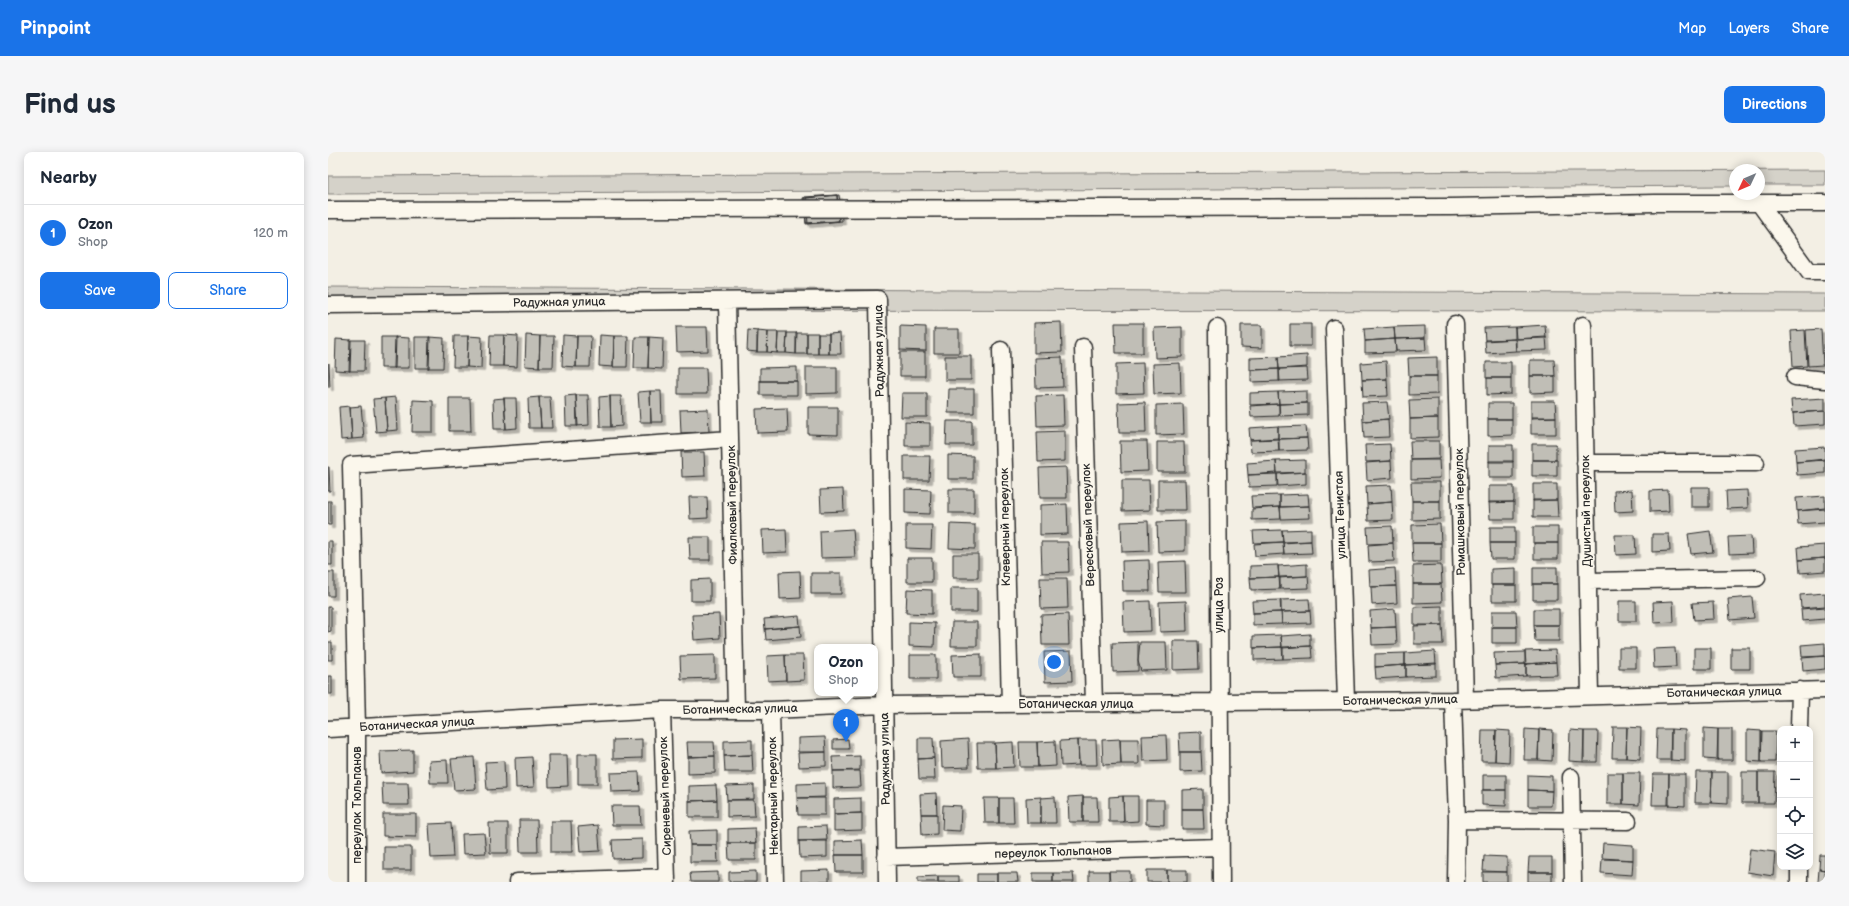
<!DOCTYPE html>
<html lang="en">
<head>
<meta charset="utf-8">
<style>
	body { margin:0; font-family:"Balsamiq Sans",sans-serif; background:#f6f6f7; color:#1f2937 }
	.controls { position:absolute; right:12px; bottom:12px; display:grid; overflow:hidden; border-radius:8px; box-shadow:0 2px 10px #0003 }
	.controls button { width:36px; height:36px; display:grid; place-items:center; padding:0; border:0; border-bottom:1px solid #e0e1e3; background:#fff; color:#1f2937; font:20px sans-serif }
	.compass { position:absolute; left:1401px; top:12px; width:36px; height:36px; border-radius:50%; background:#fff; box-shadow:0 2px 10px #0003; rotate:226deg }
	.you { position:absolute; left:726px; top:510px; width:14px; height:14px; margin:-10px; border:3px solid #fff; border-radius:50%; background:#1a73e8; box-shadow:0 0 0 6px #1a73e833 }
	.badge { display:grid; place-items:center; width:26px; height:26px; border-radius:50%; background:#1a73e8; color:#fff; font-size:13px; font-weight:700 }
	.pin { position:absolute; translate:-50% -33px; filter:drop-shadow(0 1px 2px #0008) }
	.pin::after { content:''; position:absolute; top:21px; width:14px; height:12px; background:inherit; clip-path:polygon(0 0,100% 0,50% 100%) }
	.popup { position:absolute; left:486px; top:492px; width:64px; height:52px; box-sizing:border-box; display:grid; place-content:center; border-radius:8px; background:#fff; filter:drop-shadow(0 1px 3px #0005); font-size:13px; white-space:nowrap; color:#747a83 }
	.popup b { font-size:15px; color:#1f2937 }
	.popup::after { content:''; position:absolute; left:50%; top:100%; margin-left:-8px; border:8px solid transparent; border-top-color:#fff }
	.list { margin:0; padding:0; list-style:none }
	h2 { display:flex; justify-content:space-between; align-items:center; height:52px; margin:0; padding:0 16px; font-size:17px }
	h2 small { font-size:13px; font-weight:400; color:#747a83 }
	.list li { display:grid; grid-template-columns:26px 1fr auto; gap:12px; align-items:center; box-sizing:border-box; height:56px; padding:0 16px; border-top:1px solid #e0e1e3 }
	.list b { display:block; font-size:15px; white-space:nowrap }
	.list p { margin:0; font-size:13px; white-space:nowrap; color:#747a83 }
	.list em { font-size:13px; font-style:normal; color:#747a83 }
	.actions { display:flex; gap:8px; padding:12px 16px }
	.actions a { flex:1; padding:9px 0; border:1px solid #1a73e8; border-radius:8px; text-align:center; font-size:14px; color:#1a73e8 }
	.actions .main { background:#1a73e8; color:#fff }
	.icon { flex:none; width:22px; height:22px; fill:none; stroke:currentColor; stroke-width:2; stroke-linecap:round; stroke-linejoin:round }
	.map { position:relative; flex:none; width:1497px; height:730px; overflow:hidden; border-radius:8px }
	header { display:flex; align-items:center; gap:24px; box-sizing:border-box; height:56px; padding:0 20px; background:#1a73e8; color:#fff }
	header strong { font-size:19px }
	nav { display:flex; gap:22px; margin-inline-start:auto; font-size:14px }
	.intro { display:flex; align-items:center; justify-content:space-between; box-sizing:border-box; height:96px; padding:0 24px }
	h1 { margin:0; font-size:28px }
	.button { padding:10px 18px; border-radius:8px; background:#1a73e8; color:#fff; font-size:14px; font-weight:700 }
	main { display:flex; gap:24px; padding:0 24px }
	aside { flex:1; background:#fff; border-radius:8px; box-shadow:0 2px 10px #0003 }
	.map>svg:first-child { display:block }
	.green { fill:#d5d2c9; stroke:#807e7a }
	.building { fill:#c0beb6; stroke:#2b2b2b; filter:url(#shadow) }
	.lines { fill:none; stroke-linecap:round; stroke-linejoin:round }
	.minor-casing { stroke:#2b2b2b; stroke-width:19 }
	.minor { stroke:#fbf7ec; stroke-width:16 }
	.labels { text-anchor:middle; stroke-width:3.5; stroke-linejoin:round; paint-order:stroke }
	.street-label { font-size:12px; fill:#2b2b2b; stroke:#fbf7ec }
</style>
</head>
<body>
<header>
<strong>Pinpoint</strong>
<nav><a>Map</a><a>Layers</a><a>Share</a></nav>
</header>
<div class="intro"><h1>Find us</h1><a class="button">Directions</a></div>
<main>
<aside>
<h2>Nearby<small></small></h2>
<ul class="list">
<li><span class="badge">1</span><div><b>Ozon</b><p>Shop</p></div><em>120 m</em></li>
</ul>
<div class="actions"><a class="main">Save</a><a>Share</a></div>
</aside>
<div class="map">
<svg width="1497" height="730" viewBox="0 0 1497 730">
	<defs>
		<filter id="shadow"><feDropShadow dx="3.5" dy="3.5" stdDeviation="0" flood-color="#0004"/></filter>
	</defs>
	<rect width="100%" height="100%" fill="#f3efe4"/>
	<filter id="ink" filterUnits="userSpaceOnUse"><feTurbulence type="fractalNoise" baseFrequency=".025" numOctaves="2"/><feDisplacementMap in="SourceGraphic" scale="8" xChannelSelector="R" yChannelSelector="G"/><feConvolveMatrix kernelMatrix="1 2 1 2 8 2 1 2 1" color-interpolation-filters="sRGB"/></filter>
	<g filter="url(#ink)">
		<!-- green -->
		<path class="green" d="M1407 18V34L0 42V24L1497 18V33H1431V18Z
			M0 135 1497 142V159L0 158Z"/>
		<!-- building -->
		<path class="building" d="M509 43 510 56 476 59 475 46Z
			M509 43 510 56 477 58 476 45Z
			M511 43 513 56 479 59 478 46Z
			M510 56 511 69 478 72 477 59Z
			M510 56 511 69 478 71 477 58Z
			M513 56 514 69 480 72 479 59Z
			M733 170 734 200 706 201V171Z
			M787 171H815V201H788Z
			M962 172H983V194H962Z
			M913 173H934V196L913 195Z
			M1217 173 1218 186 1188 187 1187 175Z
			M572 174 598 175V199L572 198Z
			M1097 174V186L1067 187 1066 175Z
			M348 175H379L380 199 349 200Z
			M854 175V205L827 206 826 176Z
			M1066 175 1067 187 1037 189 1036 177Z
			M1187 175V187L1157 189 1156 176Z
			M606 177H631V201H606Z
			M1493 177 1495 213 1480 214 1478 178Z
			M420 178 430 179 429 200 419 199Z
			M1477 178 1479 214 1465 215 1463 179Z
			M429 179 440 180 439 200H429Z
			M440 180H450L449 201 439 200Z
			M450 180H459L458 201H449Z
			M459 181H469L468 202 458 201Z
			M468 181H479V202H468Z
			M479 181H490V202H479Z
			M512 181 513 202H501V182Z
			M490 182H501V202H490Z
			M162 183H176L175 214H161Z
			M176 183 190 184 189 215 175 214Z
			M198 183 212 184 211 215 197 214Z
			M235 183 249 184 248 215 234 214Z
			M272 183 286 184 285 215 271 214Z
			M126 184H140L139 215H125Z
			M140 184 154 185 153 216 139 215Z
			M212 184H226L225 215H211Z
			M249 184H263L262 215H248Z
			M286 184H300L299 215H285Z
			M53 185H68L67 216H53Z
			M67 185 81 186V216H66Z
			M87 185H102L101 216H87Z
			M101 185 116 186 115 216H100Z
			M307 185H321L320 216H306Z
			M321 185 335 186 334 217 320 216Z
			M1218 185 1219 198 1188 199V187Z
			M1097 186 1098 198 1068 199 1067 187Z
			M8 187 23 188 22 219 7 218Z
			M1067 187 1068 200 1037 201V189Z
			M1187 187 1188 199 1158 201 1157 188Z
			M22 188H37L36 219H21Z
			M572 200H597V224H572Z
			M979 203V215L951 217 950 205Z
			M617 204H643V228H617Z
			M734 205 735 235 708 236 707 206Z
			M950 205 951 217 922 218V206Z
			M1109 205V224H1081L1080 206Z
			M1202 208H1226L1227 224H1202Z
			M1058 209 1059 227 1034 228 1033 211Z
			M1158 210H1183V226H1158Z
			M1 211 2 235H0V212Z
			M815 211 816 241 788 242V212Z
			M852 211 853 241 826 242 825 212Z
			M469 215V229H432V216Z
			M478 215H509V241L478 242Z
			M350 216H378L379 242H350Z
			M979 216 980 228 951 229V217Z
			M951 217 952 229 923 230V218Z
			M1081 224H1109V242L1081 243Z
			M1202 224H1227V240L1202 241Z
			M1159 226H1183V242L1159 243Z
			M1059 227 1060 244 1035 245 1034 228Z
			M432 229H469V243H432Z
			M621 237H646V261H620Z
			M322 239 323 270H312L310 240Z
			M322 239H333L334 270H323Z
			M979 239V251L951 252 950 240Z
			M950 240 951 252 922 253V241Z
			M574 241H599V265H573Z
			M248 243H260L261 273 249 274Z
			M248 243 250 274H238L237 244Z
			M735 243 736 273 709 274 708 244Z
			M282 244H293L294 274 283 275Z
			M282 244 283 275H272L271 245Z
			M68 245 70 278 59 279 57 246Z
			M211 245H222L224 276H213Z
			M211 245 213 276H201L200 246Z
			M57 246 59 279 48 280 45 247Z
			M121 246H142L143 279H121Z
			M176 246H188L189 276 178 277Z
			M176 246 178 277H166L165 247Z
			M1497 246V259L1464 261 1463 248Z
			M1110 247V266L1082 267 1081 248Z
			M85 248 105 249V280H84Z
			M1203 249H1227L1228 265 1203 266Z
			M817 250 818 281H791L790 251Z
			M1059 250 1061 267 1035 269 1034 251Z
			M980 251V263L952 264 951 252Z
			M1160 251H1184V267H1160Z
			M855 252 856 282 828 283V253Z
			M951 252V264L923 265 922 254Z
			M22 254 24 287 13 288 11 255Z
			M33 254 36 286 24 287 22 255Z
			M480 255H510V283L480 282Z
			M459 256 460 280 429 281 428 257Z
			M380 257 381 280 353 281 352 258Z
			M1497 259V272L1466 274 1465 261Z
			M1203 265H1228V282H1203Z
			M1110 266V285L1082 286V267Z
			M1060 267 1061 285 1036 286 1035 269Z
			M1160 267H1184V283L1160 284Z
			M619 269H644V293H618Z
			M577 270 602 271V294H577Z
			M950 274V286L922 288 921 276Z
			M978 274 979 286 950 287V275Z
			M737 279V309L710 310 709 280Z
			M979 286 980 298 951 299 950 287Z
			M951 287V299L923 300 922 288Z
			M792 289H819L820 319 793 320Z
			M1082 289H1111V307L1083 308Z
			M829 290H856L857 320H829Z
			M1062 292 1063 309 1038 310 1037 293Z
			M1204 292H1228V308H1204Z
			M1161 293H1185V310H1161Z
			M1497 295V307L1468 310 1467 297Z
			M353 300H376L377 324 354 325Z
			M620 303 645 304V327H620Z
			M576 304H602L601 328H576Z
			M977 308V320L949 321 948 309Z
			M1083 308H1111L1112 326 1083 327Z
			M1204 308H1229V324H1204Z
			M1497 308V321L1469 323 1468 310Z
			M948 309 949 321 920 323 919 311Z
			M1063 309 1064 326 1039 328 1038 311Z
			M1161 309H1185V326H1161Z
			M0 315H1L2 339H0Z
			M738 315 739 346H712L711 316Z
			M978 320V332L950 334 949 322Z
			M949 322V334L921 335 920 323Z
			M794 328H821L822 358 794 359Z
			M830 328H857L858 358H830Z
			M1083 330H1112V349H1084Z
			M1205 332H1229V348L1205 349Z
			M1063 333 1064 350 1039 352 1038 334Z
			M1161 334H1186V350L1161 351Z
			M1363 335H1381V355H1363Z
			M515 337 516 359 493 360 492 338Z
			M577 337 603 338 602 362 577 361Z
			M621 337H646V361H621Z
			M1304 338 1305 359 1287 360 1286 339Z
			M1340 338 1341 359 1322 360V339Z
			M1419 338 1420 356 1399 357 1398 339Z
			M980 342 981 354 952 355V343Z
			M952 343V355L924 356 923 344Z
			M1497 344V356L1469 359 1468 346Z
			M361 345H379L380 366 362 367Z
			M1205 348H1229L1230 365H1205Z
			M0 349H3V373H0Z
			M1084 349H1112V367L1084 368Z
			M1064 350 1065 368 1040 369 1039 352Z
			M1161 350H1186V367H1162Z
			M739 352 740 382 712 383V353Z
			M981 354 982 366 953 367 952 355Z
			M952 355 953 367 924 368V357Z
			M1497 357V370L1470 372 1469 359Z
			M820 369 821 399 794 400 793 370Z
			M857 369V399L830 400 829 370Z
			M622 372 647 373V397L621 396Z
			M1112 372 1113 391H1084V373Z
			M578 373H604L603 397 578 396Z
			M1064 374 1065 391 1040 392 1039 375Z
			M1162 375H1187V391H1162Z
			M1205 375H1230V391H1205Z
			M458 377 459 400 435 401 434 378Z
			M525 377 527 405 493 406 492 379Z
			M983 377V389L955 390 954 378Z
			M954 378 955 390 926 391 925 379Z
			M1382 379 1385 400 1363 402 1360 382Z
			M1324 382H1341L1342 399 1324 400Z
			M1287 383H1307L1308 402 1288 403Z
			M1423 384 1424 401 1401 402 1400 385Z
			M361 385H382V408H362Z
			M0 389H4V413H0Z
			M983 389 984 401 956 402 955 391Z
			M713 390H740L741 420 714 421Z
			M955 390 956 402 927 404 926 392Z
			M1065 391 1066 409 1041 410 1040 393Z
			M1084 391H1113V410H1085Z
			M1162 391H1187V407H1163Z
			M1206 391H1230V407H1206Z
			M1497 393V406L1471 408 1470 395Z
			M625 402H650V426H625Z
			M579 406H604V430H579Z
			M1497 406V419L1472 421 1471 408Z
			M821 408 822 439H795L794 409Z
			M857 409 858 440H831L830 410Z
			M979 412V424L951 426 950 414Z
			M950 413 951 425 922 426V414Z
			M1113 413 1114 432H1085V414Z
			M1205 415H1229V432H1205Z
			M1067 416 1068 434 1042 435 1041 418Z
			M1188 416V433H1163V417Z
			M472 419 473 446 452 447 451 420Z
			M0 420H6V444H0Z
			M483 421H513V442H483Z
			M980 424 981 436 952 437V425Z
			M951 425 952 437 923 438 922 426Z
			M712 426H739L740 456 713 457Z
			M382 427V449H363V428Z
			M1085 432H1113L1114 450 1085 451Z
			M1205 432H1229V448H1205Z
			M1164 433H1188V449H1164Z
			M1068 434 1069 451 1044 453 1043 435Z
			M623 436H649V460H623Z
			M579 437 604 438V462L578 461Z
			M1497 441V454L1473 456 1472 443Z
			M1424 445 1426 466 1402 468 1400 447Z
			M981 447 982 459 953 460 952 448Z
			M953 448V460L925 461 924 449Z
			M822 449 823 479 796 480 795 450Z
			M858 449 859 479 832 480 831 450Z
			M1291 449H1308V469H1291Z
			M1345 449 1346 470 1326 471 1325 450Z
			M1385 450 1386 467 1366 468 1364 451Z
			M1114 454V473H1086V455Z
			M0 455H3V479L0 480Z
			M1497 455V467L1474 469 1473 457Z
			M1067 457 1068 475 1043 476 1042 459Z
			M1206 457H1231V473H1206Z
			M982 459 983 471 954 472V460Z
			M1164 459H1188L1189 475H1164Z
			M953 460 954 472 925 473V461Z
			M391 462 392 486 366 488 364 463Z
			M740 462 741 493H714L713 463Z
			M471 464 472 474 437 477 436 467Z
			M581 470 607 471 606 495 581 494Z
			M624 470H649V494H623Z
			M1114 473 1115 492H1086V474Z
			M1206 473H1231V489H1207Z
			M472 474 473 485 438 488 437 477Z
			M1068 475 1069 492 1044 493 1043 476Z
			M1164 475H1189V491H1164Z
			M982 482V494L954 496 953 484Z
			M953 483 954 495 925 496V484Z
			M845 489H870L871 517 845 518Z
			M0 490H4V508H0Z
			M810 490V519L785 520 784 491Z
			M812 490H838L839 518 813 519 810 509Z
			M1497 491V504L1474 505 1473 493Z
			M983 494 984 506 955 507V495Z
			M954 495 955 507 926 508V496Z
			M1291 496H1308V516H1291Z
			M1347 496 1348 515 1326 516 1325 497Z
			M1366 496H1383V517H1366Z
			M1403 496H1422V517H1403Z
			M1227 498 1228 510 1197 512V499Z
			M743 499 744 529 717 530 716 500Z
			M1107 499 1108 512 1077 513V501Z
			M1197 500 1198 512 1167 513 1166 501Z
			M1077 501V513L1047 515V502Z
			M653 502V525H625L624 503Z
			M387 503V526L353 527 352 504Z
			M457 503 458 528 440 529 439 504Z
			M457 503H475L476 528 458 529Z
			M582 503H608V527H582Z
			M1497 504V517L1475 519 1474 506Z
			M1228 510 1229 523 1198 524V512Z
			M1108 511V524L1078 525V513Z
			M1198 512V524L1168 526 1167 513Z
			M1078 513V525L1048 527 1047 515Z
			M0 524H4V542H0Z
			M1285 575H1299L1298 606H1284Z
			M1299 575 1313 576 1312 607 1298 606Z
			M1376 576 1390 577V608L1376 607Z
			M1197 577 1211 578 1210 608H1196Z
			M1211 577 1225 578 1224 609 1210 608Z
			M1329 577H1343V608H1328Z
			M1343 577 1357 578V609L1342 608Z
			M1390 577H1404V608H1389Z
			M1154 578H1168L1167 609H1153Z
			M1168 578 1182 579 1181 610 1167 609Z
			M1242 578 1256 579V610L1241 609Z
			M1419 578 1434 579 1433 610 1419 609Z
			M1256 579H1270L1269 610H1255Z
			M1433 579H1448L1447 610H1433Z
			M873 580V600H852L851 581Z
			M838 583 839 608 815 609 814 584Z
			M497 585 498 600H470V586Z
			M590 586H605L606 606 590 607Z
			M314 587V606L285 607V588Z
			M520 587 521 597H505V588Z
			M640 587 641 615 614 616 613 589Z
			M792 587 793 612 775 613 774 588Z
			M792 587H810L811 612H793Z
			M424 588V603L396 604V589Z
			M750 588H768L769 613H751Z
			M750 588 751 613 733 614 732 589Z
			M727 589 728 614 710 615 709 590Z
			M359 590H386L387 604 360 605Z
			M685 590 686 615 668 616 667 591Z
			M691 590H709L710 615H692Z
			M649 591H667L668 616H650Z
			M85 598V619L53 621 52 599Z
			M498 600V614L471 615 470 601Z
			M852 600H873L874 619 852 620Z
			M250 602H269V632H250Z
			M220 603H239L240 634 221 635Z
			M424 603 425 620H397L396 604Z
			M387 604V621L360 622V605Z
			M532 604V618L505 619 504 605Z
			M146 605 148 637 126 638 123 607Z
			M204 605 206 635 188 636 187 606Z
			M606 606 607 627H591L590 607Z
			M119 608 120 631H102L101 609Z
			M176 609 177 637 159 638 157 610Z
			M505 619H532L533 635 505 636Z
			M311 620 312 639 283 640 282 621Z
			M1368 620H1384L1383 651H1367Z
			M1384 620H1400V652L1383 651Z
			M1414 620H1430V651H1414Z
			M1430 620H1447L1446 651H1430Z
			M1279 621H1295V652H1279Z
			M1295 621H1312L1311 653 1295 652Z
			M1325 622H1341V653H1324Z
			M1341 622H1357V654L1340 653Z
			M1155 623H1178V638H1155Z
			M1200 623 1224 624V639L1200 638Z
			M54 631H80L81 653H55Z
			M497 631V645L469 646V632Z
			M388 633 389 648 361 649V634Z
			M426 633V647L399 648 398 634Z
			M875 637V657H854V638Z
			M1154 638H1178V654L1154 653Z
			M1200 638 1224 639 1223 654H1200Z
			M608 641 609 662H593L592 642Z
			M755 644V670H741L740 645Z
			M795 644 796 670H781V645Z
			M795 644H810V669L796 670Z
			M713 645V671H699L698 646Z
			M727 645 728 671H713V646Z
			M755 645H769L770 670H755Z
			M469 646H497V663H470Z
			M533 646V661L506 662V647Z
			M656 646H671V671H657Z
			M671 646H685L686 671H671Z
			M389 648V665H361V649Z
			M399 648H426L427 664 399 665Z
			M818 648H836V673L818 672Z
			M615 653 633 654 632 679 614 678Z
			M283 654H312L313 673H284Z
			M854 657H875L876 677H854Z
			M534 661V678L506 679V662Z
			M55 662H88V685L55 684Z
			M593 662H609V682L594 683Z
			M191 668H209L210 700H192Z
			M223 669H243L244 700H223Z
			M123 671 125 705 103 706 101 672Z
			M161 671H180V701H162Z
			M270 673 272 699 252 700 250 675Z
			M498 674 499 688 471 689V675Z
			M427 676 428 691H400V677Z
			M389 678V693H362L361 679Z
			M156 681 158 701 135 702 134 682Z
			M314 687V706L285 707 284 688Z
			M534 688 535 703H507V689Z
			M471 689H499V705L472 706Z
			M400 691H428V708H401Z
			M1275 691 1305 693V708L1274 706Z
			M362 693H389L390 710H362Z
			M56 695H83V718H56Z
			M1422 697 1447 700 1445 724 1419 720Z
			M507 703H535V720H508Z
			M1492 703H1497V718L1491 717Z
			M1156 704 1179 705V720L1155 719Z
			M1201 705H1224V720H1200Z
			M1274 707 1305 708 1304 723 1273 721Z
			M1491 717 1497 718V730H1490Z
			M501 718V730H473V719Z
			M819 718H839V730H819Z
			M839 718H859V730H839Z
			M428 719V730H401V720Z
			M761 719H781L782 730H761Z
			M781 719H802V730H781Z
			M390 720V730H363L362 721Z
			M1155 720H1179V730H1155Z
			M1200 720H1224V730H1200Z
			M669 721H689L690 730H669Z
			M705 721H725V730H705Z
			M725 721H745L746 730H725Z
			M649 722H669V730H649Z
			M610 724H631V730H610Z
			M610 724V730H590V725Z"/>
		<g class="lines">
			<!-- minor casing -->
			<g class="minor-casing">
				<path id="minor" d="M1431 51 1481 120H1497
					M0 58 1123 55 1327 51H1497
					M399 149 408 558
					M0 153 550 147 559 730
					M1127 172 1137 547
					M1255 173 1262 544
					M889 176 893 730
					M1006 176 1018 549
					M755 195 766 551
					M673 198 682 552
					M1467 225 1497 228
					M1257 311H1428
					M1260 429 1429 426
					M1125 548 1129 668 1128 730
					M334 558 339 730
					M443 558 447 730
					M0 577 334 558H443L556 553 1125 548 1497 538
					M1471 577 1472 538
					M1243 625 1245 730
					M1129 668 1300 669
					M558 705 892 695
					M1471 715V730
					M29 730V576L23 313 402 287
					M189 730 339 725"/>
			</g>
			<!-- minor -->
			<use href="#minor" class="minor"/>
		</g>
	</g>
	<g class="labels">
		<!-- street labels -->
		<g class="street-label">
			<text transform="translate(231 150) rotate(-1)" y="4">Радужная улица</text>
			<text transform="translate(551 199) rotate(-91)" y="4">Радужная улица</text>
			<text transform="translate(404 353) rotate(-91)" y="4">Фиалковый переулок</text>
			<text transform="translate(1258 359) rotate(-91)" y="4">Душистый переулок</text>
			<text transform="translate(1132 360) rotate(-91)" y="4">Ромашковый переулок</text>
			<text transform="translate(1012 363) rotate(-92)" y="4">улица Тенистая</text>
			<text transform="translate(760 373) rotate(-92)" y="4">Вересковый переулок</text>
			<text transform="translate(677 375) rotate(-91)" y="4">Клеверный переулок</text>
			<text transform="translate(891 453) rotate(-90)" y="4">улица Роз</text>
			<text transform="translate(1396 540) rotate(-1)" y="4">Ботаническая улица</text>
			<text transform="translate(1072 548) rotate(-1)" y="4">Ботаническая улица</text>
			<text x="748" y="556">Ботаническая улица</text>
			<text transform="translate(412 557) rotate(-1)" y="4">Ботаническая улица</text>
			<text transform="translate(89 572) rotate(-3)" y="4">Ботаническая улица</text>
			<text transform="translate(557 607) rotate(-91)" y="4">Радужная улица</text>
			<text transform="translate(337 644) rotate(-92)" y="4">Сиреневый переулок</text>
			<text transform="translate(445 644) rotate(-91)" y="4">Нектарный переулок</text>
			<text transform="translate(29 653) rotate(-90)" y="4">переулок Тюльпанов</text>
			<text transform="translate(725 700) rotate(-2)" y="4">переулок Тюльпанов</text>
		</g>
	</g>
</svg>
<div class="controls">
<button>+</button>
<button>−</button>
<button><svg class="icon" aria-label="locate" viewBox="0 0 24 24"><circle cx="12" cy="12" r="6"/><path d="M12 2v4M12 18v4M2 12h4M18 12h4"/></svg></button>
<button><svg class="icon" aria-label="layers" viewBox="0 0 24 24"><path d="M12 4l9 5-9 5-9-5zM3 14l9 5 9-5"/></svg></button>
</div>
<svg class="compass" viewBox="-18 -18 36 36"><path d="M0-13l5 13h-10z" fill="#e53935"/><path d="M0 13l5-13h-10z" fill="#747a83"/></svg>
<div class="you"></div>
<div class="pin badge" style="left:518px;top:590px">1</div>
<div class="popup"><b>Ozon</b>Shop</div>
</div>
</main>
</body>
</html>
